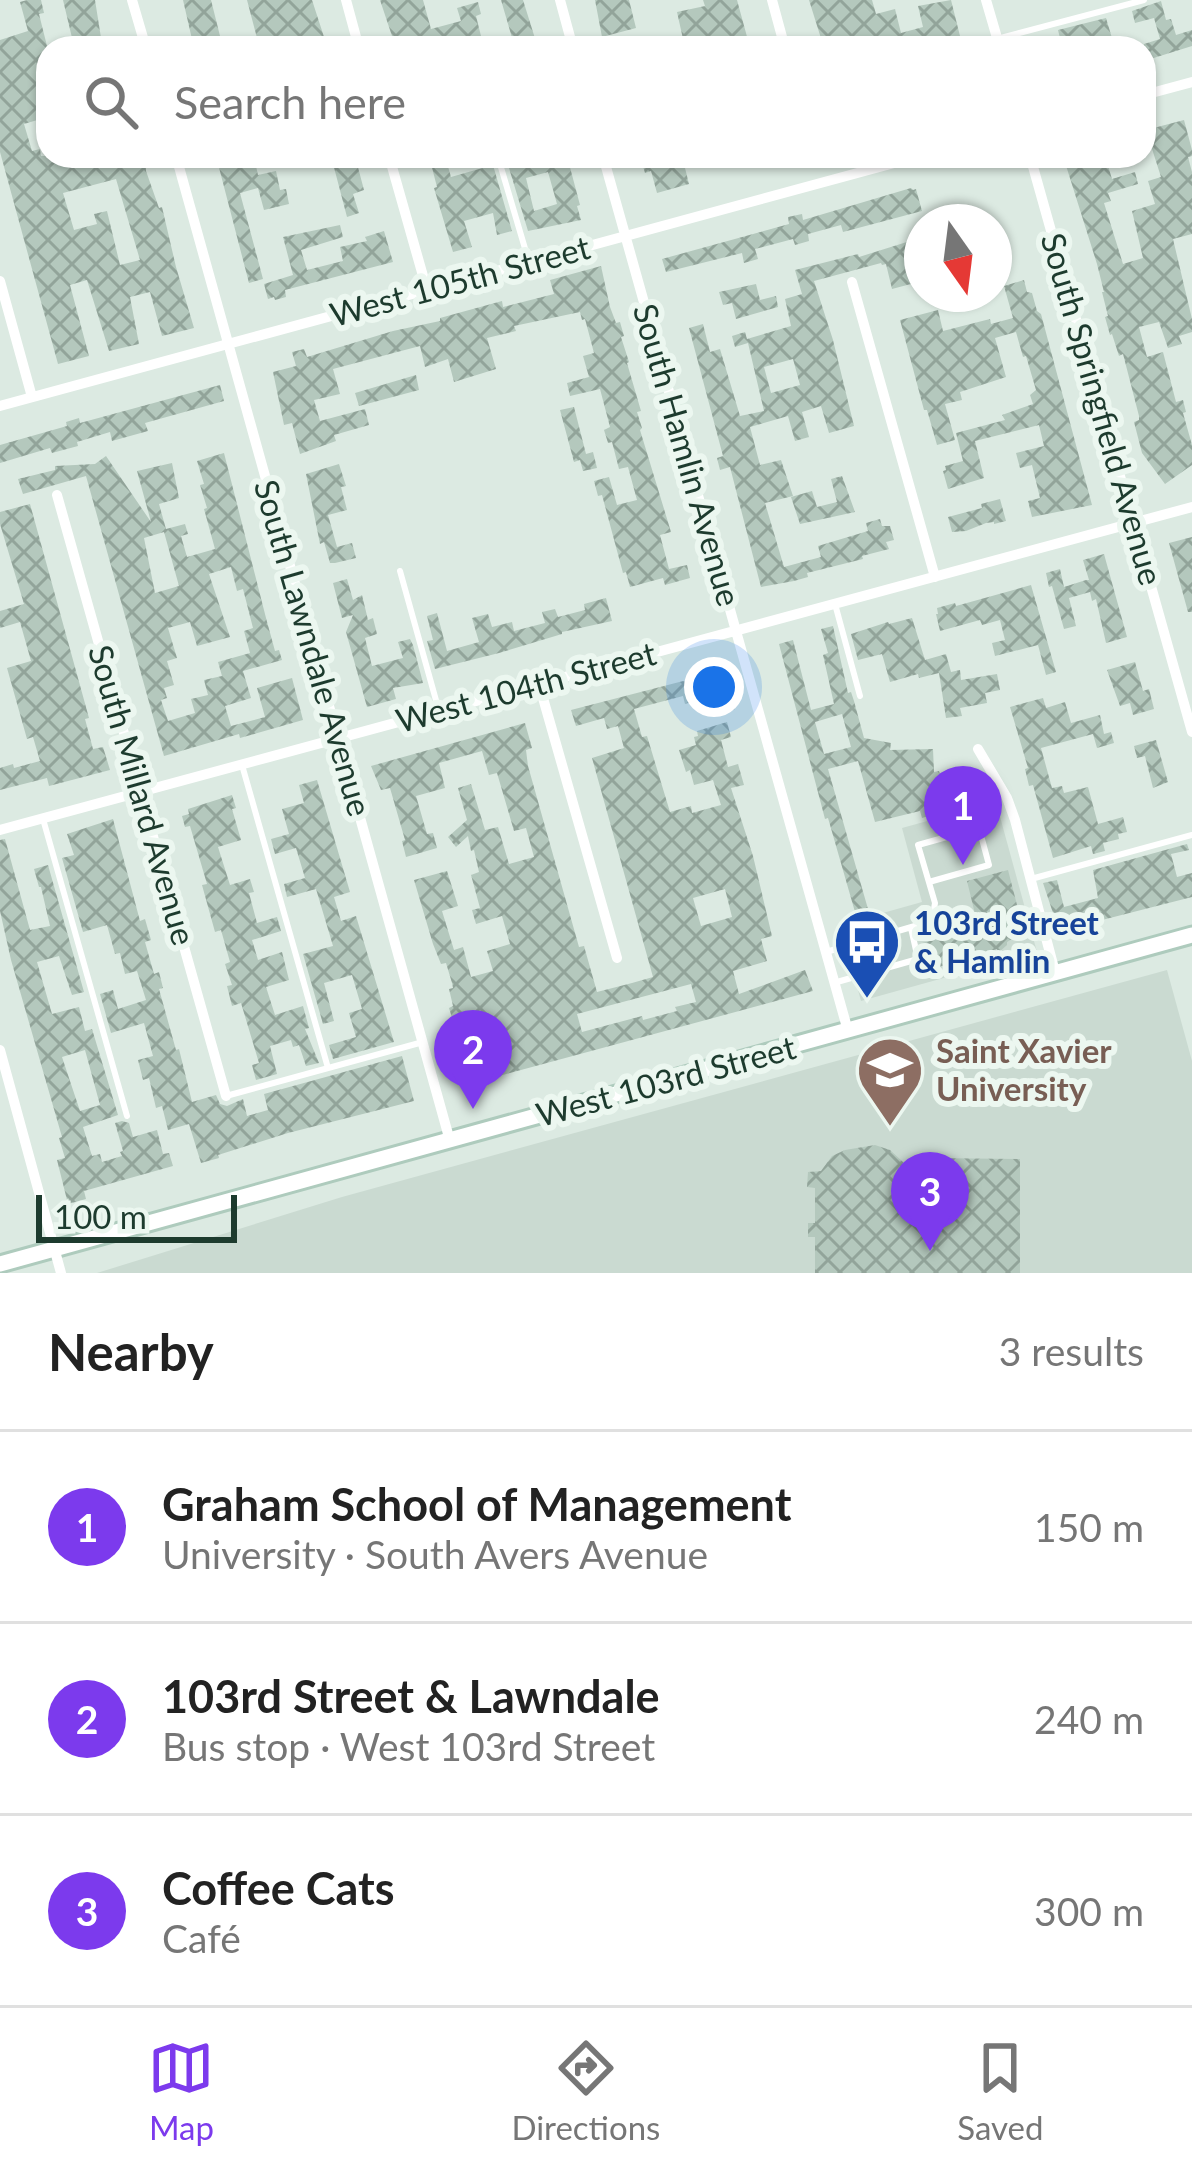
<!DOCTYPE html>
<html lang="en">
<head>
<meta charset="utf-8">
<style>
	body { margin:0; font-family:Lato,sans-serif; background:#f2f2f2; color:#222 }
	.compass { position:absolute; left:904px; top:204px; width:108px; height:108px; border-radius:50%; background:#fff; box-shadow:0 3px 9px #0004; rotate:166deg }
	.scale { position:absolute; left:36px; bottom:30px; width:201px; box-sizing:border-box; padding-left:12px; border:6px solid #1d3b2e; border-top:0; font-size:33px; line-height:42px; white-space:nowrap; color:#1d3b2e; -webkit-text-stroke:9px #ecf7f0; paint-order:stroke }
	.you { position:absolute; left:714px; top:687px; width:42px; height:42px; margin:-30px; border:9px solid #fff; border-radius:50%; background:#1a73e8; box-shadow:0 0 0 18px #1a73e833 }
	.badge { display:grid; place-items:center; width:78px; height:78px; border-radius:50%; background:#7c3aed; color:#fff; font-size:39px; font-weight:700 }
	.pin { position:absolute; translate:-50% -99px; filter:drop-shadow(0 3px 6px #0008) }
	.pin::after { content:''; position:absolute; top:63px; width:42px; height:36px; background:inherit; clip-path:polygon(0 0,100% 0,50% 100%) }
	.list { margin:0; padding:0; list-style:none }
	h2 { display:flex; justify-content:space-between; align-items:center; height:156px; margin:0; padding:0 48px; font-size:51px }
	h2 small { font-size:39px; font-weight:400; color:#767676 }
	.list li { display:grid; grid-template-columns:78px 1fr auto; gap:36px; align-items:center; box-sizing:border-box; height:192px; padding:0 48px; border-top:3px solid #e0e0e0 }
	.list b { display:block; font-size:45px; white-space:nowrap }
	.list p { margin:0; font-size:39px; white-space:nowrap; color:#767676 }
	.list em { font-size:39px; font-style:normal; color:#767676 }
	.icon { flex:none; width:66px; height:66px; fill:none; stroke:currentColor; stroke-width:2; stroke-linecap:round; stroke-linejoin:round }
	.map { position:relative; flex:none; width:1192px; height:1273px; overflow:hidden }
	.search { position:absolute; background:#fff; box-shadow:0 3px 9px #0004; left:36px; right:36px; top:36px; height:132px; display:flex; align-items:center; gap:30px; box-sizing:border-box; padding:0 42px; border-radius:36px; color:#767676; font-size:45px }
	.sheet { height:732px; background:#fff }
	nav { display:flex; justify-content:space-around; align-items:center; box-sizing:border-box; height:168px; border-top:3px solid #e0e0e0; background:#fff; font-size:33px; color:#767676 }
	nav a { display:grid; justify-items:center; gap:6px }
	nav .on { color:#7c3aed }
	.map>svg:first-child { display:block }
	.built { fill:#cadad1 }
	.building { fill:url(#building-cross-hatch); fill-rule:evenodd }
	.lines { fill:none; stroke-linecap:round; stroke-linejoin:round }
	.secondary-casing { stroke:#aecbbd; stroke-width:21 }
	.service { stroke:#fff; stroke-width:6 }
	.minor { stroke:#fff; stroke-width:10 }
	.secondary { stroke:#fff; stroke-width:15 }
	.labels { text-anchor:middle; stroke-width:12; stroke-linejoin:round; paint-order:stroke }
	.street-label { font-size:33px; fill:#1d3b2e; stroke:#ecf7f0 }
	.transit-label { font-size:33px; font-weight:bold; fill:#164399; stroke:#ecf7f0; text-anchor:start }
	.education-label { font-size:33px; font-weight:bold; fill:#785e54; stroke:#ecf7f0; text-anchor:start }
</style>
</head>
<body>
<div class="map">
<svg width="1192" height="1273" viewBox="0 0 1192 1273">
	<defs>
		<pattern id="building-cross-hatch" width="8" height="8" patternUnits="userSpaceOnUse" patternTransform="scale(3)"><rect width="8" height="8" fill="#b4c8bd"/><path d="M0 0l8 8M0 8l8-8" fill="none" stroke="#92a49a"/></pattern>
	</defs>
	<rect width="100%" height="100%" fill="#dceae2"/>
	<!-- built -->
	<path class="built" d="M996 802 1037 952 861 1001 840 925 922 902 902 828Z
		M1167 970 1192 1061V1273H97L342 1197Z"/>
	<!-- building -->
	<path class="building" d="M27 0H41L44 13 39 14 48 50V86L41 88 42 94 37 95 44 118 24 124 32 151 40 149 41 156H75L77 165 102 158 101 156H145L146 171 159 208 162 207 176 267 194 328 162 336 150 292 130 297 139 344 109 351 87 280 70 285 89 356 58 364 0 152V40L28 31 20 2ZM116 179 140 260 120 265 107 211 94 214 97 224 74 230 63 193Z
		M63 0H95L102 44 83 48 81 43 76 45 73 42Z
		M183 0H211L223 48H194Z
		M247 0H312L325 40 322 41 323 45 310 48H283L282 44 268 48H234V45L257 38Z
		M380 0H423L431 29 461 21 457 8 478 2 481 14 476 16 484 48H396Z
		M501 0H523L538 48H515Z
		M595 0H629L636 28 602 37Z
		M703 0H737L749 44 736 48H718L717 44 702 48H662V45L683 39 677 12 705 6Z
		M809 0H872L876 14 895 9 901 33 923 27 918 6 951 0 961 40 931 48 928 39 894 48H870L867 39 824 48Z
		M1161 1 1166 20 1171 19 1176 35 1192 30V46L1144 61V44L1160 39 1154 18 1135 23 1132 11Z
		M1106 18 1115 48H1067L1066 41 1061 42 1058 30Z
		M1184 120 1192 150V156L1188 157 1192 172V234L1173 239 1192 319V332L1179 336 1182 344 1168 348 1159 322 1139 327 1147 357 1163 352 1176 402 1183 400 1186 412 1183 413 1192 445V465L1165 484 1142 453 1134 422 1139 420V416L1123 354 1119 356 1112 334 1110 335 1105 317 1108 316 1102 292H1104L1097 264 1063 156H1084L1091 163 1106 159 1112 179 1135 172 1138 184 1108 193 1111 201 1104 203 1123 264 1143 258 1132 211 1155 204 1148 181 1161 177 1146 130Z
		M216 156H246L250 168 256 166 258 175 276 171 280 190 286 189 289 204 264 210 258 188 240 193 263 279 249 283Z
		M331 156H355L364 190 353 194 359 213 347 217Z
		M429 156H445L451 177 493 165 512 231 497 235 493 213 464 221 472 247 453 252 434 188 437 187Z
		M538 156H567L580 205 577 206 581 220 528 231 509 168 539 160ZM548 172 557 204 534 211 526 178Z
		M640 156H682L689 184 657 193 651 171 645 173Z
		M911 188 913 190 916 189 922 211 843 232 841 225 808 234 809 241 795 245 793 239 755 249 758 259 744 263 742 253 666 272 662 259 789 224 788 217 802 214 803 220Z
		M340 225 343 237 301 250 307 270 343 261 340 247 367 241 365 237 384 231 393 262 285 290 286 297 275 300 274 297 268 299 264 284 293 275 283 237Z
		M910 241 915 259 922 257V281L892 289 886 264 882 265 881 263 814 281 833 340 854 426 829 433 821 406 802 412 809 437 795 441 788 416 750 427 760 465 781 460 793 496 765 503 784 567 821 557 818 546 868 531 866 523 880 519 882 526H890L894 540 886 542 889 549 862 556 863 559 807 573 808 577 794 581 761 587 730 467 720 470 717 458 723 456 689 328 703 324 710 352 720 349 740 416 764 411 748 343 735 347 732 336 745 332 747 339 791 326 785 299 802 294 795 270 858 254 859 257ZM793 359 800 385 771 393 764 367Z
		M601 266 610 307 616 323 620 322 624 336 621 337 629 362 627 363 641 411 637 412 642 428 640 430 671 532 660 535 669 569 687 565 690 578 665 585 663 578 630 587 626 572 623 573 602 495 598 496 594 481 609 477 617 505 637 500 628 467 619 469 612 442 608 443 604 430 610 427 600 389 570 396 567 383 589 377 583 356 594 353 585 319 582 320 580 312 514 326 516 331 487 338 496 369 454 382 448 359 425 367 420 346 333 369 340 394 314 400 320 421 365 409 369 425 334 435 336 441 300 454 292 423 284 425 273 372 296 366 292 352 304 349 307 357 393 331 440 321V318L502 301 503 307 554 294 550 280Z
		M1024 280 1027 292 1032 293 1037 311 1041 314 1092 505 1032 517 1028 501 1040 498 1032 465 1020 468 1016 453 1044 446 1039 425 975 441 984 478 948 489 943 471 946 470 945 466 963 461 956 433 1005 420 1002 415 1033 404 1030 395 1036 390 1026 356 1023 357 1016 332 995 338 1006 377 960 392 962 400 945 404 955 440 937 445 927 410H924L900 320 938 310 943 331 990 319 991 324 1013 318 1004 286Z
		M756 284 760 300 776 296 778 307 736 319 732 303 723 305 719 292Z
		M416 375 419 390 359 406 355 393Z
		M220 385 224 401 145 423 148 431 112 441 110 432 77 442 78 446 52 453 50 448 0 463V445L67 426 66 422 79 418 80 423Z
		M574 407 586 454 593 452 597 468 583 471 580 460 574 462 560 410Z
		M224 453 266 618 275 651 279 650 282 660 243 671 251 698 225 706 231 726 265 717 257 688 292 678 303 720 240 738 239 734 164 756 86 476 23 494 18 479 55 470V466L95 464 106 456 151 522 137 471 172 463 179 498 159 504 166 529 185 524 188 534 181 536 187 557 215 549 204 509 207 508 200 485 204 484 197 461ZM164 532 179 586 155 593 144 538ZM231 567 237 591 243 589 253 628 244 631 250 653 218 662 222 676 204 680 208 695 191 699 195 713 168 721 161 700 167 698 164 688 174 685 167 661 177 658 168 628 190 622 197 646 230 637 209 574Z
		M339 464 346 486 341 487 347 510 328 515 337 547 352 543 356 558 335 563H330L324 542 320 544 306 474Z
		M842 476 855 512 800 524 791 497 812 491 817 507 837 502 831 479Z
		M1000 499 1006 521 994 524V522L986 523 966 531 952 532 948 517 982 508 981 504Z
		M30 504 89 718 85 719 93 749 103 747 110 770 49 786 47 778 0 790V768L13 764 14 768 40 761 33 737 27 739 7 668 31 661 20 622 0 628V611L24 604 0 524V512Z
		M1192 537V612H1188L1169 543Z
		M1104 554 1127 637 1106 643 1096 599 1092 601 1090 592 1069 598 1076 626 1064 629 1052 586 1049 587 1046 573 1060 569 1064 587 1086 580H1089L1083 560Z
		M347 579 353 600 362 595 368 620 373 618 377 634 365 638 372 666 403 658 398 642 410 639 413 645 423 683 393 688 396 699 367 707 346 632 353 615 342 618 333 583Z
		M1031 585 1056 672 1046 675 1038 645 995 656 992 643 1005 640 1000 620 982 625 980 620 940 631 936 614H938L937 608 955 603 956 606Z
		M606 598 612 621 562 632V634L499 653 435 669 427 641 433 640 427 616 437 613 447 651 479 642 472 618 488 614 492 627 512 622 514 631 545 623 542 612 555 609 558 617 585 610 584 604Z
		M912 618 925 660 946 654 951 672 960 670 961 680 997 674 1000 690 985 693 987 703 960 708 962 716 946 718 939 673 919 678 918 674 890 682 882 654 858 660 851 634 888 622 889 624Z
		M833 626 848 693 851 692 854 701 864 738 891 743 890 750 933 749 934 772 939 771 946 794 952 793 956 808 922 818 920 811 875 822 858 761 828 769 868 909 855 912 828 818 825 819 779 644 793 640 811 710 834 704 823 655 828 653 821 629ZM842 714 851 747 824 754 815 722Z
		M1135 662 1143 691 1149 689 1154 709 1133 715 1130 703 1120 706 1107 670Z
		M722 671 735 709 715 715 710 696 685 704 683 696 634 709 642 737 647 736 670 812 691 806 692 813 721 805 713 780 694 785 690 770 686 772 679 750 696 745 694 737 698 736 697 731 727 722 731 737 721 740 728 767 738 764 744 785 731 788 753 856 772 936 761 939 767 961 733 971 739 994 805 970 813 991 462 1086 458 1070 511 1056 504 1032 466 1041V1043L452 1047 448 1033 456 1031 449 1008 453 1006 449 989 453 988 452 983 446 963 441 964 433 944 414 880 447 871 458 906 442 911 454 950 463 947 471 977 493 971 487 951 510 944 502 916 476 924 472 910 480 908 471 875 479 872 474 850 471 851 468 836 456 847 448 837 467 820 458 788 471 784 485 830 498 827 509 864 534 857 526 828 514 831 497 773 489 775 482 751 439 763 445 788 416 796 427 834 433 833 437 848 406 857 402 841 405 840 390 788 381 790 371 766 525 723 532 748 526 750 528 766 579 947 584 946 597 992 632 983 653 977 592 758 624 748 618 726 607 729 604 718 576 726 571 710ZM725 889 732 917 701 926 693 898ZM691 984 696 1002 675 1007 677 1011 643 1020 642 1016 582 1032 577 1014Z
		M1043 698 1046 708 1065 702 1071 723 1100 715 1104 734 1111 732 1114 743 1097 748 1093 734 1041 748 1052 788 1062 786 1064 793 1088 787 1098 824 1123 817 1127 832 1118 834 1119 839 1103 843 1105 851 1093 854 1091 846 1053 858 1033 785 1029 786 1025 769 1028 768 1010 707Z
		M1156 740 1168 782 1153 788 1145 756 1137 758 1134 746Z
		M317 780 350 892 334 897 341 921 356 916 394 1042 333 1059 329 1045 356 1037 349 1013 362 1009 352 975 324 983 334 1021 323 1024 303 954 333 946 316 889 287 897 284 884 305 878 296 848 275 854 271 839 289 834 282 809 304 803 299 785Z
		M232 795 236 808 232 809 241 840 218 847 230 885 250 879 254 892 249 893 257 923 277 917 281 931 252 940 258 960 282 952 289 980 266 987 275 1015 303 1006 309 1028 305 1029 319 1063 306 1066 299 1045 293 1047 291 1040 270 1046 277 1074 256 1080 252 1065 259 1063 241 1003 232 1006 227 986 232 985 225 964 230 962 221 930 215 932 202 885 207 884 190 826 185 827 182 816 189 814 188 809Z
		M113 819 140 921 145 919 151 940 145 942 154 974 159 972 163 988 159 989 176 1050 179 1049 192 1102 216 1095 220 1104 227 1106 243 1099 247 1116 268 1110 264 1094 402 1056 414 1101 288 1133 218 1155 219 1158 201 1163 189 1124 168 1130 162 1106 156 1108 149 1078 143 1080 138 1060 153 1056 144 1023 111 1033 100 994 113 990 118 1009 146 1000 137 971 125 974 120 953 115 954 107 925 83 932 62 858 74 855 67 834Z
		M5 839 30 930 50 926 41 887H39L34 869 48 865 84 992 72 995 59 956 37 962 52 1014 79 1007 85 1031 92 1029 118 1115 83 1127 92 1156 100 1154 102 1162 122 1156 120 1152 123 1151 115 1123 122 1121 129 1123 133 1137 157 1130 163 1154 169 1153 173 1166 84 1191 86 1199 68 1204 57 1160 65 1158 59 1138 62 1137 11 960 0 911V840ZM85 1050 100 1105 80 1111 62 1057Z
		M1187 844 1189 850 1171 854 1177 877 1192 873V897L1059 931 1043 883 1057 880 1064 907 1098 898 1093 870Z
		M1008 870 1024 932 1007 942V945L998 953 997 949 929 970 922 943 954 935 951 924 976 918 967 881Z
		M875 1145 890 1150 903 1162 910 1173H928L930 1158 1020 1159V1273H815V1237H808V1223H815V1188L807 1187 808 1172 821 1171 832 1156 845 1150Z"/>
	<g class="lines">
		<!-- secondary casing -->
		<g class="secondary-casing">
			<path id="secondary" d="M0 1264 1192 935"/>
		</g>
		<!-- service -->
		<path class="service" d="M997 39 1144 0
			M500 164 529 262
			M400 571 439 711
			M835 604 860 696
			M242 765 328 1068
			M43 819 127 1116
			M1031 879 1192 835
			M826 952 932 921 935 903 918 845 979 828 989 865 929 882
			M837 982 918 959 911 928
			M226 1096 423 1042"/>
		<!-- minor -->
		<path class="minor" d="M132 0 146 48
			M346 0 359 48
			M560 0 573 48
			M772 0 785 48
			M986 0 1000 48
			M1144 95 1192 82
			M176 156 450 1141
			M389 156 427 290
			M603 156 848 1031
			M1030 156 1192 732
			M0 281 32 397
			M852 282 935 577
			M0 406 920 156
			M57 495 226 1096
			M539 684 617 958
			M978 749 1007 798 1015 820 1055 972
			M0 830 1192 507
			M0 1050 61 1273"/>
		<!-- secondary -->
		<use href="#secondary" class="secondary"/>
	</g>
	<!-- icons -->
	<defs>
		<g id="bus-pin" transform="scale(3.45)"><path d="M0 17L-7.5 6A9.5 9.5 0 1 1 7.5 6Z" fill="#1a4fb4" stroke="#ecf7f0"/><path d="M-5-6H5V4H4V6H2V4H-2V6H-4V4H-5ZM-3.5-4V0h7V-4ZM-3.5 1.2v1.5H-2V1.2ZM2 1.2v1.5H3.5V1.2Z" fill="#fff"/></g>
		<g id="university-pin" transform="scale(3.45)"><path d="M0 17L-7.5 6A9.5 9.5 0 1 1 7.5 6Z" fill="#8d6e63" stroke="#ecf7f0"/><path d="M0-5L7-2L0 1L-7-2ZM-4 1L0 2.5L4 1V4Q0 6-4 4Z" fill="#fff"/></g>
	</defs>
	<g fill-rule="evenodd">
		<use href="#bus-pin" x="867" y="942"/>
		<use href="#university-pin" x="890" y="1070"/>
	</g>
	<g class="labels">
		<!-- street labels -->
		<g class="street-label">
			<text transform="translate(460 281) rotate(-15)" y="12">West 105th Street</text>
			<text transform="translate(1102 409) rotate(74)" y="12">South Springfield Avenue</text>
			<text transform="translate(687 455) rotate(74)" y="12">South Hamlin Avenue</text>
			<text transform="translate(313 648) rotate(74)" y="12">South Lawndale Avenue</text>
			<text transform="translate(526 687) rotate(-15)" y="12">West 104th Street</text>
			<text transform="translate(142 795) rotate(74)" y="12">South Millard Avenue</text>
			<text transform="translate(666 1081) rotate(-15)" y="12">West 103rd Street</text>
		</g>
		<!-- transit labels -->
		<g class="transit-label">
			<text x="914" y="935">103rd Street<tspan x="914" dy="38">&amp; Hamlin</tspan></text>
		</g>
		<!-- education labels -->
		<g class="education-label">
			<text x="936" y="1063">Saint Xavier<tspan x="936" dy="38">University</tspan></text>
		</g>
	</g>
</svg>
<svg class="compass" viewBox="-18 -18 36 36"><path d="M0-13l5 13h-10z" fill="#e53935"/><path d="M0 13l5-13h-10z" fill="#767676"/></svg>
<div class="scale">100 m</div>
<div class="you"></div>
<div class="pin badge" style="left:963px;top:865px">1</div>
<div class="pin badge" style="left:473px;top:1109px">2</div>
<div class="pin badge" style="left:930px;top:1251px">3</div>
<div class="search"><svg class="icon" aria-label="search" viewBox="0 0 24 24"><circle cx="10" cy="10" r="6"/><path d="M15 15l6 6"/></svg>Search here</div>
</div>
<section class="sheet">
<h2>Nearby<small>3 results</small></h2>
<ul class="list">
<li><span class="badge">1</span><div><b>Graham School of Management</b><p>University · South Avers Avenue</p></div><em>150 m</em></li>
<li><span class="badge">2</span><div><b>103rd Street &amp; Lawndale</b><p>Bus stop · West 103rd Street</p></div><em>240 m</em></li>
<li><span class="badge">3</span><div><b>Coffee Cats</b><p>Café</p></div><em>300 m</em></li>
</ul>
</section>
<nav>
<a class="on"><svg class="icon" aria-label="map" viewBox="0 0 24 24"><path d="M3 6l6-2 6 2 6-2v14l-6 2-6-2-6 2zM9 4v14M15 6v14"/></svg>Map</a>
<a><svg class="icon" aria-label="directions" viewBox="0 0 24 24"><path d="M12 3l9 9-9 9-9-9zM9 14v-3h6M13 9l2 2-2 2"/></svg>Directions</a>
<a><svg class="icon" aria-label="saved" viewBox="0 0 24 24"><path d="M7 4h10v16l-5-4-5 4z"/></svg>Saved</a>
</nav>
</body>
</html>
